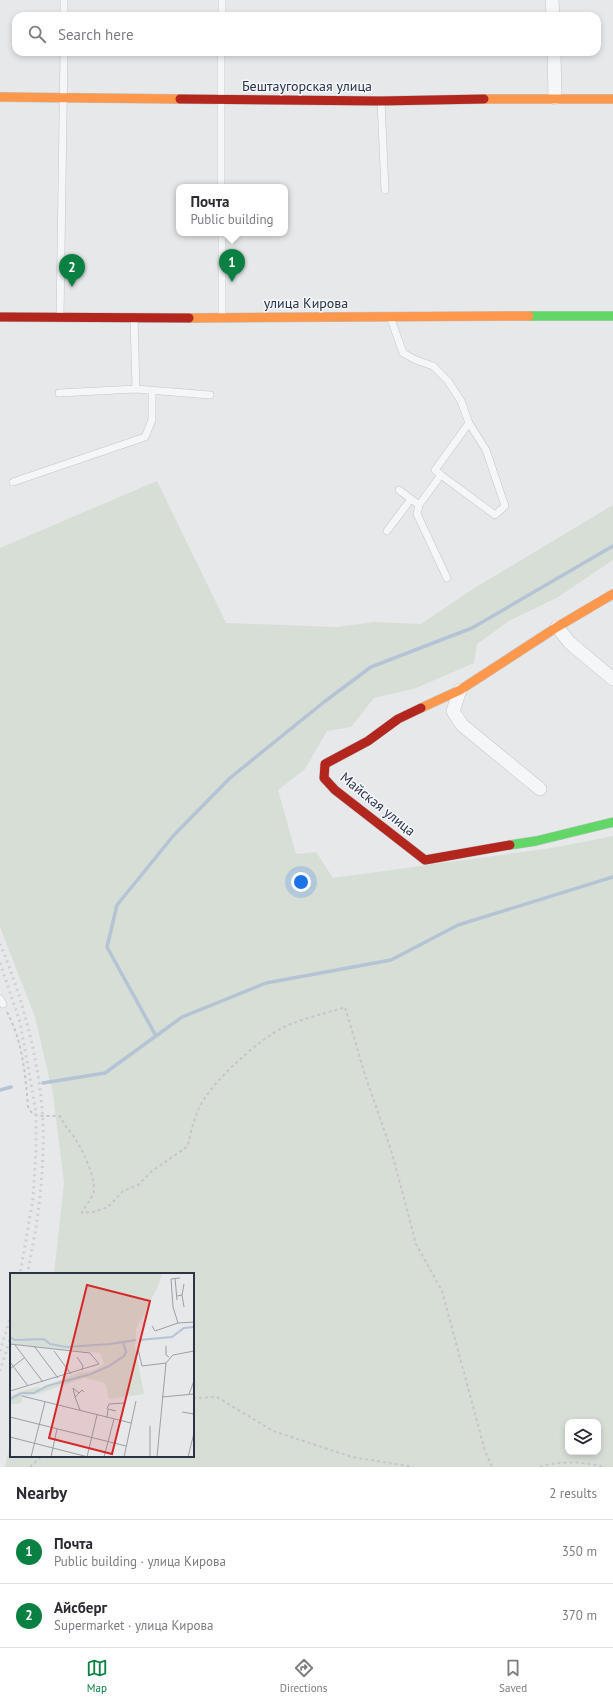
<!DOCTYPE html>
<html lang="en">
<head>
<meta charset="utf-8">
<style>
	body { margin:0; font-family:"PT Sans",sans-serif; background:#f7f7f7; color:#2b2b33 }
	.controls { position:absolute; right:12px; bottom:12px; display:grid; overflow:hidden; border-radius:8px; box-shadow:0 2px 6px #0003 }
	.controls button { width:36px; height:36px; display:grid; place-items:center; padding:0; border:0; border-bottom:1px solid #e1e1e2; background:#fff; color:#2b2b33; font:20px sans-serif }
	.you { position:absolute; left:301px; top:882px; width:14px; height:14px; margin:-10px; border:3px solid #fff; border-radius:50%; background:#1a73e8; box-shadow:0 0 0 6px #1a73e833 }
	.badge { display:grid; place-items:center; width:26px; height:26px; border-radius:50%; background:#0b8043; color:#fff; font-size:13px; font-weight:700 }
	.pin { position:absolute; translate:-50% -33px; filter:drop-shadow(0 1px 2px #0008) }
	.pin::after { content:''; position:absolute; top:21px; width:14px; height:12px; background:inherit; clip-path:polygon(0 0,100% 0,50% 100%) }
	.popup { position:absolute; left:176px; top:184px; width:112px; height:52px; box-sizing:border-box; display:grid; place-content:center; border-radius:8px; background:#fff; filter:drop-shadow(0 1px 3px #0005); font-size:13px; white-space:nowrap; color:#7c7c81 }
	.popup b { font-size:15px; color:#2b2b33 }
	.popup::after { content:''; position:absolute; left:50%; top:100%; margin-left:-8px; border:8px solid transparent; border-top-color:#fff }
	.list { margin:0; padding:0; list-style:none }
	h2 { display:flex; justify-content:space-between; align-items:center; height:52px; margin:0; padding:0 16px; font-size:17px }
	h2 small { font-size:13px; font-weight:400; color:#7c7c81 }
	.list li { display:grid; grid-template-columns:26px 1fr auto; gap:12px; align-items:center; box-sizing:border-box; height:64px; padding:0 16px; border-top:1px solid #e1e1e2 }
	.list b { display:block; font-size:15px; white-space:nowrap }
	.list p { margin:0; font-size:13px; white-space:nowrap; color:#7c7c81 }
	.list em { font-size:13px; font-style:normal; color:#7c7c81 }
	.icon { flex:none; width:22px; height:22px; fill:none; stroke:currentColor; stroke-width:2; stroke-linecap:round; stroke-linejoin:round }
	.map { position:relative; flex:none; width:613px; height:1467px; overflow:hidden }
	.search { position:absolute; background:#fff; box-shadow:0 2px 6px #0003; left:12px; right:12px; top:12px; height:44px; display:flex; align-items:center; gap:10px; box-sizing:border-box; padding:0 14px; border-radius:12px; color:#7c7c81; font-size:15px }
	.sheet { height:180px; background:#fff }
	nav { display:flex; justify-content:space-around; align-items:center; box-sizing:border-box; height:56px; border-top:1px solid #e1e1e2; background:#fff; font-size:11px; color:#7c7c81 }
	nav a { display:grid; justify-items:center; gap:2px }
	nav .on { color:#0b8043 }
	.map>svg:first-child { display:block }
	.green { fill:#d6ded6; fill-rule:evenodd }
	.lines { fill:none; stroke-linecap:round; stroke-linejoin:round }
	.stream { stroke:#b4c4d5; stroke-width:3.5 }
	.lane-casing { stroke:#c4c6c8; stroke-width:8 }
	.street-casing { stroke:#c4c6c8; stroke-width:14 }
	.fast-casing { stroke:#c4c6c8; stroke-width:10 }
	.slow-casing { stroke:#c4c6c8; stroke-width:10 }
	.jam-casing { stroke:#c4c6c8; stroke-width:10 }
	.path { stroke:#c5c6ca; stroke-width:2; stroke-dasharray:3 3; stroke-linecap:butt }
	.lane { stroke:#f5f6f7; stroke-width:7 }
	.street { stroke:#f5f6f7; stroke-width:13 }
	.fast { stroke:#63d668; stroke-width:9 }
	.slow { stroke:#ff974d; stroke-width:9 }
	.jam { stroke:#b3261e; stroke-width:9 }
	.rail { stroke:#cecfd2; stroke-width:3; stroke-dasharray:2 4; stroke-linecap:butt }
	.labels { text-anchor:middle; stroke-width:3; stroke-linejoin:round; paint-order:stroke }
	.street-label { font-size:14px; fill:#2b3445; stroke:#f4f6f9 }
	.inset-river { fill:none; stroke:#b4c4d5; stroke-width:2 }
	.inset-road { fill:none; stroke:#9ba0a8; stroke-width:1 }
	.view { fill:#d62828; fill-opacity:0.15; stroke:#d62828; stroke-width:2 }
	.inset-edge { fill:none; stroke:#2b3445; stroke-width:2 }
</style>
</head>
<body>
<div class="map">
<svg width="613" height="1467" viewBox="0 0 613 1467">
	<rect width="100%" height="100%" fill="#e6e8ea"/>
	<!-- green -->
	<path class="green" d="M157 481 226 623 337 627 374 622 421 624 473 589 613 505V560L558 597 509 621 477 644 474 663 416 688 374 698 351 727 327 731 305 769 278 790 296 854 316 852 333 878 552 848 613 836V1467H5L11 1439V1456H193V1274H54L64 1183 53 1094 35 1017 0 927V548ZM568 1422H598V1452H568Z"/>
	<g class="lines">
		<!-- stream -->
		<path class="stream" d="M156 1036 107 947 117 905 174 835 230 778 324 702 371 667 472 628 613 546
			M43 1083 105 1073 182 1017 266 983 391 960 458 925 613 877
			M0 1090 11 1087"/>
		<!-- lane casing -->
		<g class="lane-casing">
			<path id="lane" d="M64 16V0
				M222 16V0
				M381 101 385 190
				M221 187V52
				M222 233V317
				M60 318 64 52
				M391 319 403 353 416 360 433 366 448 381 461 401 469 423 435 470 441 475 419 505 399 490
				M136 389 210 395
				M59 393 136 389 134 318
				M441 475 495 515 505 506 486 450 469 423
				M13 482 145 437 152 420V391
				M419 505 417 514 447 578
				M387 531 411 499
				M0 999 3 1004"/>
		</g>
		<!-- street casing -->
		<g class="street-casing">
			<path id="street" d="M552 0 553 16
				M554 52 555 98
				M557 627 570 643 613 679
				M460 690 453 711 462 725 540 789"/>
		</g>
		<!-- fast casing -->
		<g class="fast-casing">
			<path id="fast" d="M529 316H613
				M510 845 536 841 613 822"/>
		</g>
		<!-- slow casing -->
		<g class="slow-casing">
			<path id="slow" d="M0 97 180 99
				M484 99H613
				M189 318 529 316
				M421 708 460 690 557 627 613 594"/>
		</g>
		<!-- jam casing -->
		<g class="jam-casing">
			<path id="jam" d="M180 99 381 101 484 99
				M0 317 189 318
				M421 708 398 719 368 741 325 764 324 778 335 790 425 860 510 845"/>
		</g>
		<!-- path -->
		<path class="path" d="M7 1012C23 1042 25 1074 28 1106 32 1120 48 1115 59 1116L61 1117C64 1126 71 1132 76 1140 83 1151 98 1182 93 1194 90 1201 85 1206 82 1213L93 1212 108 1207 123 1191 138 1185 152 1171 188 1146C190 1133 194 1120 199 1108 212 1081 257 1041 284 1027 303 1018 325 1014 345 1007L365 1075 392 1153 416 1244 442 1291 485 1451 492 1467
			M193 1398 217 1397 273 1431 352 1457 414 1467
			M30 1467 42 1456
			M540 1467C561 1460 585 1462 606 1467"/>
		<!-- lane -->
		<use href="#lane" class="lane"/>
		<!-- street -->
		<use href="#street" class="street"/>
		<!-- fast -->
		<use href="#fast" class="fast"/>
		<!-- slow -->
		<use href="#slow" class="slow"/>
		<!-- jam -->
		<use href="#jam" class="jam"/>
		<!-- rail -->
		<path class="rail" d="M0 944C26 1004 46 1086 43 1151 42 1192 36 1233 27 1274
			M0 963 20 1022 36 1112V1149L33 1199 20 1274
			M0 1351 11 1315
			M0 1371 11 1336"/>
	</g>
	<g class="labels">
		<!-- street labels -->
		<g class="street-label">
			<text x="307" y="91">Бештаугорская улица</text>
			<text x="306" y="308">улица Кирова</text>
			<text transform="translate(378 804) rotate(39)" y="5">Майская улица</text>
		</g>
	</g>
	<!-- overview -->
	<g transform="translate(10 1273)">
		<rect width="184" height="184" fill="#e6e8ea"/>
		<path d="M0 0H152L148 13 126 56 125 74 134 121 99 126 95 110 75 105 30 120 12 124V128L8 131H0V123L11 118 28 114 31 115 70 99 82 98 94 91 90 80 0 71Z" fill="#d6ded6"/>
		<path class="inset-river" d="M0 64 5 67 34 66 40 71 57 74 100 71 126 67M129 67 162 64 174 55 184 54M0 126 12 120H24L37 113 81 101 99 93 114 83 116 79 113 69"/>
		<path class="inset-road" d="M165 5 167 27M170 5 161 6 163 34 168 50 184 49M172 22 174 34M167 23 172 22 174 11M142 53 145 58 168 50M0 71 80 80 89 91 0 118M5 72 33 109M24 73 48 105M156 73V82L159 84M128 76 132 93 156 90M44 78 61 101M67 84 73 93 72 97M0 89 18 113M0 96 14 85M179 121 184 108M12 123 121 150M65 124 63 115 69 120M152 124 184 121M97 136 99 131 114 130M70 137 65 124 72 117 74 119M172 139 184 141M0 144 116 173M97 144 98 136 106 138M0 164 78 184M21 184 35 129M41 184 47 156M77 184 87 142M94 184 104 146M114 184 126 128M140 184V153M147 184 156 90 163 82 184 78M178 184 184 160"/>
		<path class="view" d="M77 12 140 28 102 181 39 165Z"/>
		<rect width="184" height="184" class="inset-edge"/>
	</g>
</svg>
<div class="controls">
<button><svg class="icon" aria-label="layers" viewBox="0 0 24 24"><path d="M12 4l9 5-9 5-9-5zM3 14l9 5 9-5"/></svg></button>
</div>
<div class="you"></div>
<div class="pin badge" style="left:232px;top:282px">1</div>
<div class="popup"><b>Почта</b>Public building</div>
<div class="pin badge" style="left:72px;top:287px">2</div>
<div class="search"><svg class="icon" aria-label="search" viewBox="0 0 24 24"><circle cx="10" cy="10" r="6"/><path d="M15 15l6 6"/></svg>Search here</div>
</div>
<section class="sheet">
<h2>Nearby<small>2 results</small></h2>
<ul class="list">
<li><span class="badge">1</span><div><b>Почта</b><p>Public building · улица Кирова</p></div><em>350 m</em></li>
<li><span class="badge">2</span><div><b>Айсберг</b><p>Supermarket · улица Кирова</p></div><em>370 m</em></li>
</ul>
</section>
<nav>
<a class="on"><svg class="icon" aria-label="map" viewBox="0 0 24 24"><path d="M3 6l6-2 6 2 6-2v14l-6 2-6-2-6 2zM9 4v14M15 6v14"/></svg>Map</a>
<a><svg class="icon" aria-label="directions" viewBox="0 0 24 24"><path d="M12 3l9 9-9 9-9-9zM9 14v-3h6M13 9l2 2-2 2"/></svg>Directions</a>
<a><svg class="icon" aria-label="saved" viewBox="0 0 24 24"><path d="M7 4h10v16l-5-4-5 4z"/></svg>Saved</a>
</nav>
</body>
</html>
